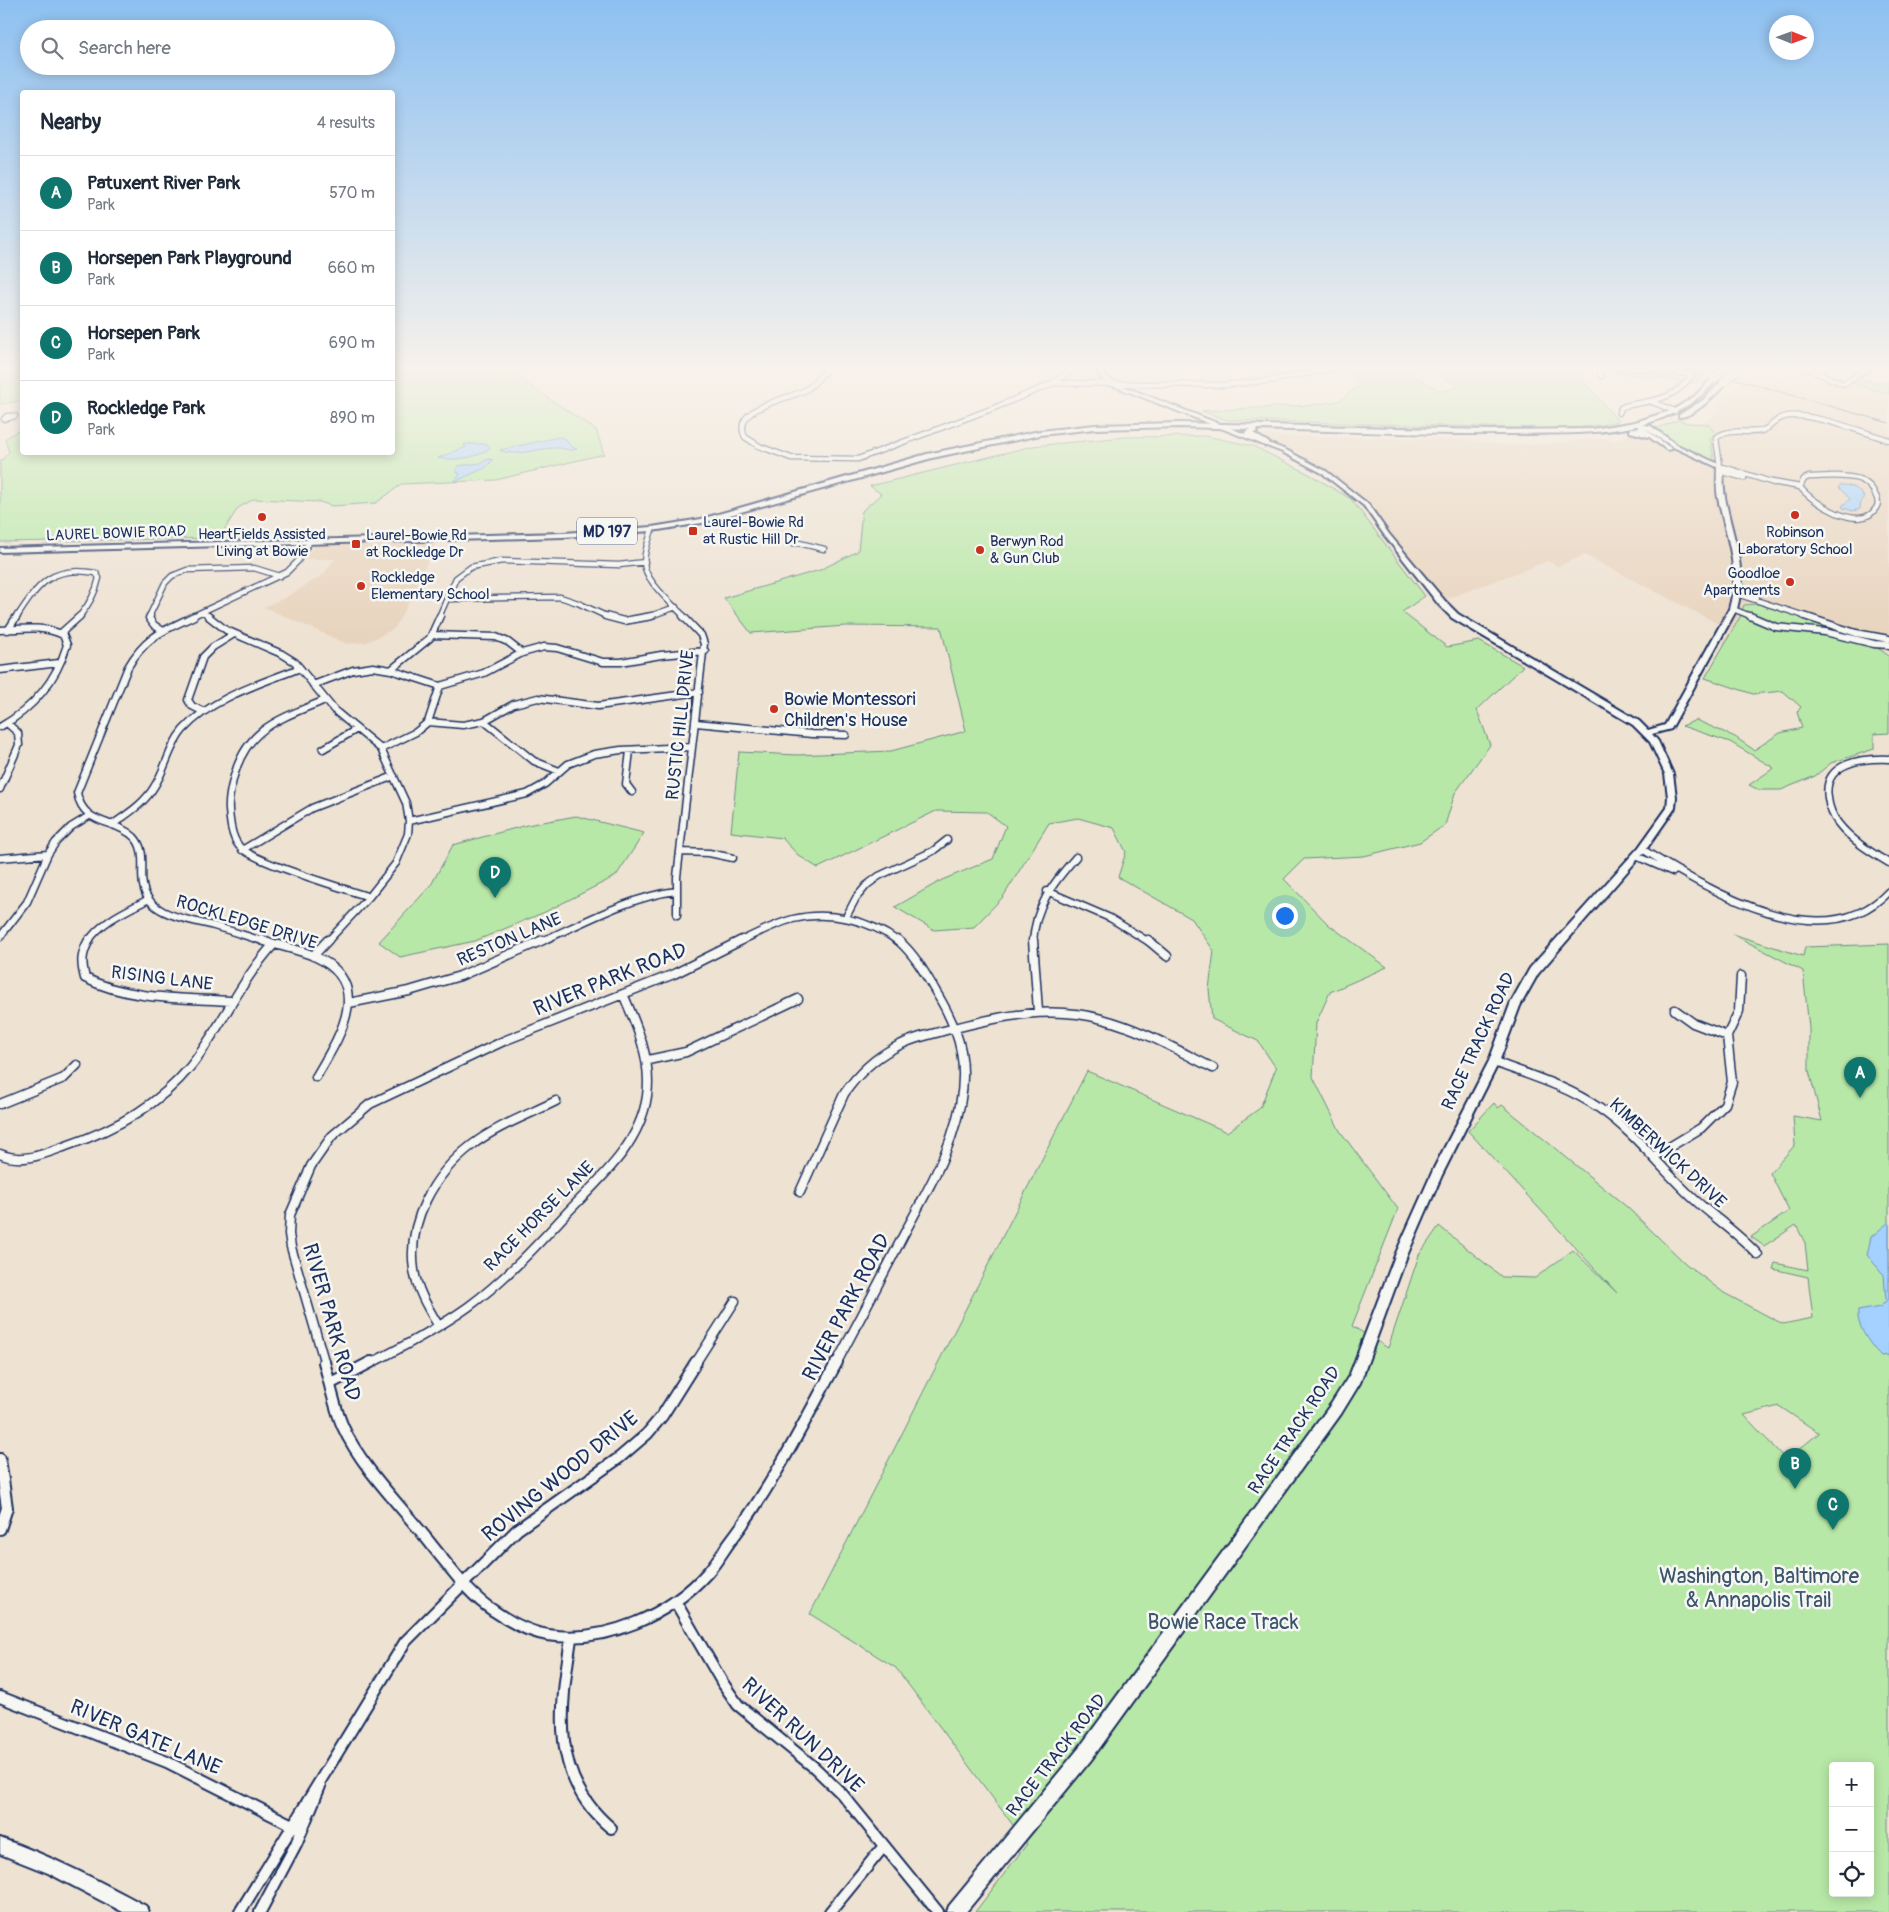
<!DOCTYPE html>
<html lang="en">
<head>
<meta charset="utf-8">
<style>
	body { margin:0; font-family:Pangolin,sans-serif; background:#f2f2f3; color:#1f2937 }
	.controls { position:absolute; right:15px; bottom:15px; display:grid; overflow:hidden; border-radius:5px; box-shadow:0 2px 12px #0003 }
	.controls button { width:45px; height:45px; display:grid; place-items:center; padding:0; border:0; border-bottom:1px solid #e0e1e3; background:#fff; color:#1f2937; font:25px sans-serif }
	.compass { position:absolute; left:1769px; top:15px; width:45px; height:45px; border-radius:50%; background:#fff; box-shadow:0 2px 12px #0003; rotate:91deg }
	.you { position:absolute; left:1284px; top:915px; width:18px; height:18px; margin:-12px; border:4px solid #fff; border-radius:50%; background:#1a73e8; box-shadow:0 0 0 8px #1a73e833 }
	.badge { display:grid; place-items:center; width:32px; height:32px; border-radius:50%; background:#0f766e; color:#fff; font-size:16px; font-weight:700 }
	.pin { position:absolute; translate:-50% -41px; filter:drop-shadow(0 1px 2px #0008) }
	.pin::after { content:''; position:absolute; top:26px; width:18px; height:15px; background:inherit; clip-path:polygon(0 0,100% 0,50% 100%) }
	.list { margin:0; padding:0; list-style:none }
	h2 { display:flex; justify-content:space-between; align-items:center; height:65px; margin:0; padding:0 20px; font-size:21px }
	h2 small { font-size:16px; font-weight:400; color:#747a83 }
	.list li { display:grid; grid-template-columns:32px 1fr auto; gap:15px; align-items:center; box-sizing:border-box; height:75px; padding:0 20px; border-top:1px solid #e0e1e3 }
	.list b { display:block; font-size:19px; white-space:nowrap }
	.list p { margin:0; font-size:16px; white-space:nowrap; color:#747a83 }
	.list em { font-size:16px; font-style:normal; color:#747a83 }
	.icon { flex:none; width:28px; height:28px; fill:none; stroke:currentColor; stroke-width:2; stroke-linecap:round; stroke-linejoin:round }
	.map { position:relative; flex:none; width:1889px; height:1912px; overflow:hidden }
	.search { position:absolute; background:#fff; box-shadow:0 2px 12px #0003; left:20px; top:20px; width:375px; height:55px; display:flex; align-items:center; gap:12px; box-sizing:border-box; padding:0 18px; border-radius:28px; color:#747a83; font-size:19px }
	.panel { position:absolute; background:#fff; box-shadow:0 2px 12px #0003; left:20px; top:90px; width:375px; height:365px; border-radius:5px }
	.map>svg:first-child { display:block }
	.built { fill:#e8d4be }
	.green { fill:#b8e8a7; stroke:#6a8c82; fill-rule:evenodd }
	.water { fill:#a4d1ff; stroke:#6d90bf }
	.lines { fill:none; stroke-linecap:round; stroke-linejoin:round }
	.street-far3-casing { stroke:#1b2f5e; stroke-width:7 }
	.street-far2-casing { stroke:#1b2f5e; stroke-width:9 }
	.street-far1-casing { stroke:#1b2f5e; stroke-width:11 }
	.street-casing { stroke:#1b2f5e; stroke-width:14 }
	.secondary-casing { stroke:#1b2f5e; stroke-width:4 }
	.primary-casing { stroke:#1b2f5e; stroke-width:4 }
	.street-far3 { stroke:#f6f6f2; stroke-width:4.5 }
	.street-far2 { stroke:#f6f6f2; stroke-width:6 }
	.street-far1 { stroke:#f6f6f2; stroke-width:8 }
	.street { stroke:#f6f6f2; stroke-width:10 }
	.secondary { fill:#f6f6f2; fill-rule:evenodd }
	.primary { fill:#f6f6f2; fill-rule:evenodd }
	.rail { stroke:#1b2f5e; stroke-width:1 }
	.primary-bridge-casing { stroke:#1b2f5e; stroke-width:10; stroke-linecap:butt }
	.primary-bridge { stroke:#f6f6f2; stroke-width:8 }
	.poi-dot { fill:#c8321e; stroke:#f6f6f2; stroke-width:2 }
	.labels { text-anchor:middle; stroke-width:5; stroke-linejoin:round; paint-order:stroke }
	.far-poi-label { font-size:15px; fill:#1b2f5e; stroke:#f6f6f2; text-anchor:start }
	.far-street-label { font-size:15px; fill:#1b2f5e; stroke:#f6f6f2 }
	.shield { fill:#f6f6f2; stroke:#5d6b8a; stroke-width:1 }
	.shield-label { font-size:16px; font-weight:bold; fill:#1b2f5e }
	.poi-label { font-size:18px; fill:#1b2f5e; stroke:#f6f6f2; text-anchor:start }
	.street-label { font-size:18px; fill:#1b2f5e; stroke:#f6f6f2 }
	.near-street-label { font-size:21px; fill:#1b2f5e; stroke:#f6f6f2 }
	.near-park-label { font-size:21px; fill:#3a546d; stroke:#f6f6f2 }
</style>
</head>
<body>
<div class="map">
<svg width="1889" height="1912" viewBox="0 0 1889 1912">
	<rect width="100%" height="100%" fill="#eee2d3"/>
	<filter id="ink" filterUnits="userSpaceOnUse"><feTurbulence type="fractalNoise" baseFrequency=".02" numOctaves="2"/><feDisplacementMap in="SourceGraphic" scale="10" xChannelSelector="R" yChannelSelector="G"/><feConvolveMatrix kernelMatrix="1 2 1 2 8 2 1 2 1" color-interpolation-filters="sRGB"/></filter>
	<g filter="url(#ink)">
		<!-- built -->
		<path class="built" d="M1756 367H1805L1841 381 1889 395V420L1886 427 1889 428V651L1722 644 1730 630 1585 555 1558 566 1548 561 1444 600 1391 537 1374 510 1363 497 1320 466 1302 457 1304 455 1261 438 1264 435 1469 440 1495 444 1535 445 1606 438 1612 442 1624 437 1623 436 1708 421 1719 410 1720 403Z
			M436 542 409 602 394 629 367 642 347 644 264 607 286 597 323 575 335 559H304L314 546Z"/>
		<!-- green -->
		<path class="green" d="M0 367H22V401L0 404Z
			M393 367H502L596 430 604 454 496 480 402 484 376 503 332 506 320 502 254 499 238 508 219 538 0 542V462L9 452 5 439 22 428V452H392Z
			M1342 367H1398L1440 391 1459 388 1427 367H1572L1618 421 1602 425 1559 429 1227 420 1202 411 1313 405 1339 401 1361 384Z
			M1612 367H1685L1707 374 1694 383 1614 372Z
			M1859 378 1878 383 1889 382V394L1851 383Z
			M1678 420 1689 423 1708 424 1715 433 1710 438 1714 460 1710 461 1676 444 1655 429Z
			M1206 436 1253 446 1309 474 1351 499 1425 596 1402 612 1447 647 1479 641 1523 666 1477 710 1490 745 1455 793 1445 825 1420 842 1364 856 1304 859 1284 879 1329 925 1387 967 1330 992 1316 1023 1313 1077 1340 1131 1398 1209 1352 1326 1388 1348 1419 1255 1439 1226 1502 1277 1535 1278 1573 1250 1617 1293 1468 1131 1494 1103 1498 1108 1502 1105 1627 1207 1686 1264 1724 1293 1783 1324 1813 1318 1808 1277 1773 1269 1775 1263 1808 1270 1805 1243 1796 1225 1764 1246 1751 1237 1789 1211 1770 1173 1795 1145 1793 1116 1822 1121 1809 1071V1028L1803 971 1732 934 1803 956 1805 947 1889 944V1912H975L1027 1844 896 1668 810 1614 1087 1071 1227 1132 1260 1108 1276 1068 1258 1041 1212 1019 1209 989 1214 951 1192 919 1118 877 1126 852 1114 828 1078 818 1049 823 1003 897 974 927 934 930 895 907 942 880 993 859 1006 826 987 812 936 811 818 868 798 855 782 838 731 832 739 752 797 755 891 751 966 731 941 627 846 626 751 633 724 598 820 570 858 551 862 511 881 494 870 486 1033 446 1125 437ZM1779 1406 1819 1433 1786 1460 1744 1415ZM1833 1766H1870V1893H1833Z
			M1758 604C1802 618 1853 628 1889 656V733L1874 734V749L1831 763 1815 776 1781 790H1759L1749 785 1774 768 1730 742 1682 726 1696 720 1735 737 1754 750 1780 733 1802 728 1797 712 1801 707 1783 691 1753 694 1705 678 1740 617 1744 605Z
			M576 816 644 833 616 876 545 912 475 941 400 957 379 942 431 885 453 845 527 825Z"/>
		<!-- water -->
		<path class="water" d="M559 437 566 439 569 445 577 449C570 452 565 448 558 448 541 447 516 458 500 450Z
			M465 444H487L490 447C483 458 450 461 438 458L466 447 464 445Z
			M488 459 493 460 485 468 454 482 460 474 455 471 458 466 481 463Z
			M1840 485C1851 485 1859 488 1864 497L1861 501 1860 509 1853 511 1843 508 1842 506 1850 499 1838 487Z
			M1889 1222V1355L1881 1356C1871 1346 1856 1326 1858 1311L1880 1307 1886 1301 1884 1275 1867 1255 1871 1237Z"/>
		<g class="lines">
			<!-- street-far3 casing -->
			<g class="street-far3-casing">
				<path id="street-far3" d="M829 367C822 374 815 384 807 389 790 400 730 406 745 437L759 446 791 458 858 459 994 408 1049 385 1078 367
					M1599 367 1601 376
					M1616 367 1665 369 1692 375C1674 401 1652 400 1625 406L1621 408 1619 413
					M1803 367 1844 384 1869 367
					M1054 383 1224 385 1273 380 1339 367
					M1652 402 1675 411
					M7 416H15L4 419Z
					M1720 471 1744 478
					M1809 477C1825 477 1843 474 1859 479 1866 482 1872 487 1875 494 1878 499 1879 504 1876 508 1861 534 1811 502 1800 487L1804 479Z
					M1772 482 1800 487
					M1774 483 1720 466 1716 438C1730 427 1745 434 1761 431 1770 429 1775 419 1784 417 1806 410 1865 433 1889 440
					M652 529C649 541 642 556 645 568 649 584 673 605 685 617
					M789 543H799L824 549
					M1738 579 1742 587 1757 597
					M1737 594 1808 617
					M448 599 560 597 578 603 608 617
					M1733 609 1753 617
					M203 612 210 617
					M17 617C39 583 52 565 96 573L99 578C96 592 88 606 79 617
					M149 617 165 583 172 576 187 570 254 568 280 576
					M191 617 287 572 298 561 310 541
					M439 617 456 578 471 567 502 561 619 565 645 562
					M647 617 676 607"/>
			</g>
			<!-- street-far2 casing -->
			<g class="street-far2-casing">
				<path id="street-far2" d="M150 616 149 618 154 625 163 631
					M194 616C163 631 146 636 128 667L77 793C84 827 114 818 134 837 147 850 140 870 143 885 148 917 190 919 214 926 232 931 249 937 266 942
					M208 616 226 630 282 654 295 662 334 710 381 749 406 803 409 821 408 834 396 863 369 897 327 942
					M605 616 624 621 652 616
					M1750 616 1776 627 1825 632 1874 644 1889 645
					M1804 616 1856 633 1889 639
					M0 630C21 629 43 625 63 635L67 645C56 681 32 709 0 727
					M8 630 17 616
					M61 633 80 616
					M432 635 496 637 508 642 522 653
					M0 670 59 663
					M391 670 430 638 440 616
					M313 685 353 670 373 667 391 670 440 686 484 673 522 653 544 647 557 648 603 662H621L661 655 705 651
					M325 700C281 719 248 726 234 776 231 788 228 797 229 810 230 821 231 836 239 846 252 862 344 888 369 897
					M204 712 192 706 188 700 203 657 213 647 234 634
					M484 721 534 761 559 771
					M428 722 463 725 484 721 514 704 538 698 598 706 699 692
					M696 723 812 734 846 735
					M323 749 357 729
					M381 749 416 732 428 722 440 686
					M630 751 626 784 632 792
					M1889 759C1863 758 1822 762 1828 798 1829 807 1832 815 1838 823 1851 840 1871 852 1889 863
					M0 789 19 745 18 733 7 723
					M409 821 527 794 545 784 568 764 594 754 621 750 692 747
					M112 825C127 814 144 804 154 787 166 769 169 746 183 730 213 697 260 684 300 668
					M1642 849C1706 888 1823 962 1889 891
					M242 850 312 808 394 776
					M681 852 709 853 733 858
					M1636 856 1673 872
					M0 858 48 854
					M1047 891 1110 918 1149 942
					M677 915V877L704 644 701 635 683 616
					M846 917 856 898 867 885 879 876 933 851 947 840
					M0 937 27 902 48 854 56 842 71 827 89 816
					M88 942C101 921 128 910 149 899
					M540 942C583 923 629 897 676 891
					M739 942C757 933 774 924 793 919 829 910 870 920 899 942
					M1033 942C1035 906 1053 883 1076 857"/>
			</g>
			<!-- street-far1 casing -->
			<g class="street-far1-casing">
				<path id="street-far1" d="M89 940C81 954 81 963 85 978 128 1000 183 998 231 1001
					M262 940C279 946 297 949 314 956 375 983 340 1036 316 1077
					M1033 940 1038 1011
					M1148 940 1167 956
					M313 956 328 940
					M349 1003 409 991 460 976 543 940
					M1675 1010 1693 1023 1727 1036
					M648 1060 686 1052 798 999
					M1494 1062C1529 1075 1567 1086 1599 1108 1636 1133 1662 1170 1695 1200 1716 1219 1739 1234 1758 1255
					M0 1104 64 1078 77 1065
					M0 1154C22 1164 44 1154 66 1146 114 1130 158 1106 190 1067 221 1028 240 981 274 944
					M1653 1157 1701 1128 1725 1104 1732 1082 1727 1036 1739 1011 1741 976
					M800 1192 844 1094C857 1075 873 1059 894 1048 911 1038 932 1034 951 1029 1001 1016 1051 1005 1102 1019 1141 1029 1177 1050 1213 1068
					M438 1325C428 1308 417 1290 414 1270 407 1221 434 1174 472 1145 497 1126 528 1115 556 1101
					M325 1364 291 1247 289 1234 290 1215 311 1166 332 1136 370 1104 506 1040 674 974 742 940
					M369 1364C403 1347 437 1329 468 1307 504 1281 534 1248 564 1216 597 1181 640 1146 647 1096 652 1060 637 1026 623 994
					M695 1364 735 1301
					M836 1364C859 1321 881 1279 903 1236 932 1181 973 1116 961 1051 957 1030 947 1010 936 992 925 973 915 955 898 940"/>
			</g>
			<!-- street casing -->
			<g class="street-casing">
				<path id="street" d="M324 1362C330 1383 334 1407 343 1427 362 1469 406 1511 434 1548 452 1570 469 1595 494 1611 510 1622 528 1632 548 1635 605 1644 670 1615 708 1572 716 1563 722 1553 729 1543 772 1487 803 1424 837 1362
					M331 1383 371 1362
					M0 1459 7 1508 0 1529
					M675 1601 722 1682 738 1705 815 1768 842 1794 938 1912
					M571 1639C560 1710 550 1777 611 1828
					M0 1697 167 1762 302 1830
					M240 1912 405 1642 517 1530 619 1458 647 1434 662 1416 696 1362
					M260 1912 296 1844 320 1786
					M830 1912 884 1846"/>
			</g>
			<!-- secondary casing -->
			<g class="secondary-casing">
				<path id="secondary" d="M1095 367H1101L1105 375 1115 383 1286 450 1326 471 1368 504 1389 534 1445 601 1458 614 1639 721 1648 730 1665 725 1729 609C1741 568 1726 538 1718 498 1716 488 1717 477 1717 467L1673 447 1644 428 1672 449 1667 450 1638 429 1639 426 1634 425V423L1651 426 1677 445 1723 466C1724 476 1723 487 1725 497 1732 537 1748 568 1737 609L1671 729 1652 734 1658 741 1673 774 1676 797 1675 808 1645 851 1538 974 1520 1006 1499 1062 1442 1175 1406 1258 1360 1383 1341 1414 1091 1760 966 1912H947L949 1906 1079 1748 1331 1404 1350 1374 1396 1253 1434 1168 1489 1061 1511 1002 1530 968 1639 847 1667 808 1668 797 1665 774 1650 742 1633 725 1452 618 1439 605 1385 536 1364 506 1322 473 1282 452 1111 385 1100 377Z
					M0 1838C51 1856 98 1880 146 1906L148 1912H123L48 1873 0 1854Z"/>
			</g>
			<!-- primary casing -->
			<g class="primary-casing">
				<path id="primary" d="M1712 378 1717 379C1696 405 1669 418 1637 426 1597 435 1556 433 1516 434 1429 435 1343 431 1257 429V432L1253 433 1268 442 1269 444 1265 446 1246 436 1245 432 1251 429 1180 427 1095 429 1040 435 932 458 702 523 652 531 563 537 0 552V548L563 533 652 527 701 519 927 454 1040 431 1095 425 1180 423 1490 430 1593 429 1635 422 1673 410 1695 396Z
					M1722 381 1727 382C1718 393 1693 418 1679 417V415L1703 400Z
					M1630 428H1636L1652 435 1648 437 1630 432Z"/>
			</g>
			<!-- street-far3 -->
			<use href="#street-far3" class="street-far3"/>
			<!-- street-far2 -->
			<use href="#street-far2" class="street-far2"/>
			<!-- street-far1 -->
			<use href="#street-far1" class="street-far1"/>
			<!-- street -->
			<use href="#street" class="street"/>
			<!-- secondary -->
			<use href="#secondary" class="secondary"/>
			<!-- primary -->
			<use href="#primary" class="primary"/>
			<!-- rail -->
			<path class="rail" d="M1694 367 1889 423"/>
			<!-- primary-bridge casing -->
			<g class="primary-bridge-casing">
				<path id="primary-bridge" d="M1714 379 1726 368
					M1724 382 1736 370"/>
			</g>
			<!-- primary-bridge -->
			<use href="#primary-bridge" class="primary-bridge"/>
		</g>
	</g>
	<!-- sky -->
	<linearGradient id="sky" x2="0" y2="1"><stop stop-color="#8dc0f1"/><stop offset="0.58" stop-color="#f7f2eb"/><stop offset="1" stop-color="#f7f2eb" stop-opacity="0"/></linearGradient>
	<rect width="1889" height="635" fill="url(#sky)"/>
	<!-- markers -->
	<g class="poi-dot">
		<circle cx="1795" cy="515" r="5"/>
		<circle cx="262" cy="517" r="5"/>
		<rect x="688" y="526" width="10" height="10" rx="2.5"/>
		<rect x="351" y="539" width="10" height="10" rx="2.5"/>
		<circle cx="980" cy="550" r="5"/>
		<circle cx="1790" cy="582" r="5"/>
		<circle cx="361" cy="586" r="5"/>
		<circle cx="774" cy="709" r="5"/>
	</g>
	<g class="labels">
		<!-- far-poi labels -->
		<g class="far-poi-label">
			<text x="703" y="527">Laurel-Bowie Rd<tspan x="703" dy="17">at Rustic Hill Dr</tspan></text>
			<text x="1795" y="537" text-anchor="middle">Robinson<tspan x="1795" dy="17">Laboratory School</tspan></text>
			<text x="262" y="539" text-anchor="middle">HeartFields Assisted<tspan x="262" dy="17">Living at Bowie</tspan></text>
			<text x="366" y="540">Laurel-Bowie Rd<tspan x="366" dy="17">at Rockledge Dr</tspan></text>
			<text x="990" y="546">Berwyn Rod<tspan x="990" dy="17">&amp; Gun Club</tspan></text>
			<text x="1780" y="578" text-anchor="end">Goodloe<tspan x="1780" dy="17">Apartments</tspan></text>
			<text x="371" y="582">Rockledge<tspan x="371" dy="17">Elementary School</tspan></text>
		</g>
		<!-- far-street labels -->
		<g class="far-street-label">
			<text transform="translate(116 533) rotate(-2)" y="5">LAUREL BOWIE ROAD</text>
		</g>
		<!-- shield labels -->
		<rect class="shield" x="577" y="517.5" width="60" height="27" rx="4"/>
		<g class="shield-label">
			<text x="607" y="537">MD 197</text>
		</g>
		<!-- poi labels -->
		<g class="poi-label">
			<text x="784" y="705">Bowie Montessori<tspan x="784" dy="21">Children's House</tspan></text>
		</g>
		<!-- street labels -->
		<g class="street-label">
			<text transform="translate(680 725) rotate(-84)" y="6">RUSTIC HILL DRIVE</text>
			<text transform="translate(247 922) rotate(17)" y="6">ROCKLEDGE DRIVE</text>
			<text transform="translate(509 939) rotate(-23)" y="6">RESTON LANE</text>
			<text transform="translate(162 978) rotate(7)" y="6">RISING LANE</text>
			<text transform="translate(1478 1041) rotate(-65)" y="6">RACE TRACK ROAD</text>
			<text transform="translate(1668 1153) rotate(43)" y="6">KIMBERWICK DRIVE</text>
			<text transform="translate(539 1216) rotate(-45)" y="6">RACE HORSE LANE</text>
			<text transform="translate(1294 1430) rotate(-56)" y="6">RACE TRACK ROAD</text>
			<text transform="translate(1056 1755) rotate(-52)" y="6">RACE TRACK ROAD</text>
		</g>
		<!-- near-street labels -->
		<g class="near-street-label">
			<text transform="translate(610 979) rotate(-22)" y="7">RIVER PARK ROAD</text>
			<text transform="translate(846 1307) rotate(-62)" y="7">RIVER PARK ROAD</text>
			<text transform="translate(332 1322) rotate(74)" y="7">RIVER PARK ROAD</text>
			<text transform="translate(560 1476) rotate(-39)" y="7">ROVING WOOD DRIVE</text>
			<text transform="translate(803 1735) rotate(43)" y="7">RIVER RUN DRIVE</text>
			<text transform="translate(146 1737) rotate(23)" y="7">RIVER GATE LANE</text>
		</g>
		<!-- near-park labels -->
		<g class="near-park-label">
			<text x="1759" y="1583">Washington, Baltimore<tspan x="1759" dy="24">&amp; Annapolis Trail</tspan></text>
			<text x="1223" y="1629">Bowie Race Track</text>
		</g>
	</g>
</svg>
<div class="controls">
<button>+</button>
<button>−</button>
<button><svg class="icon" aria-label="locate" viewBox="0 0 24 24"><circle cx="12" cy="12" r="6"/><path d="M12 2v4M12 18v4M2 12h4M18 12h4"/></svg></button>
</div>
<svg class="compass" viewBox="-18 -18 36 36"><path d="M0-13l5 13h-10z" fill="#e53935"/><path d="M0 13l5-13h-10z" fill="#747a83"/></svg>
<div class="you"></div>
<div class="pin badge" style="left:1860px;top:1098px">A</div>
<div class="pin badge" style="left:1795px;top:1489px">B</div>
<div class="pin badge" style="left:1833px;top:1530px">C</div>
<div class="pin badge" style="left:495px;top:898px">D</div>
<div class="search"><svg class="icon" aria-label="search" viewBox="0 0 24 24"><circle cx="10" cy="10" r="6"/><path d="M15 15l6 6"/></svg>Search here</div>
<section class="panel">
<h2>Nearby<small>4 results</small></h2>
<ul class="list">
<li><span class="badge">A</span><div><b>Patuxent River Park</b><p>Park</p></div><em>570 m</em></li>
<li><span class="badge">B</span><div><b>Horsepen Park Playground</b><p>Park</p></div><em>660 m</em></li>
<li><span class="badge">C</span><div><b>Horsepen Park</b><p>Park</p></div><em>690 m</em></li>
<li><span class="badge">D</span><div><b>Rockledge Park</b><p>Park</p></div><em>890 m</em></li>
</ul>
</section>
</div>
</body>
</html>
